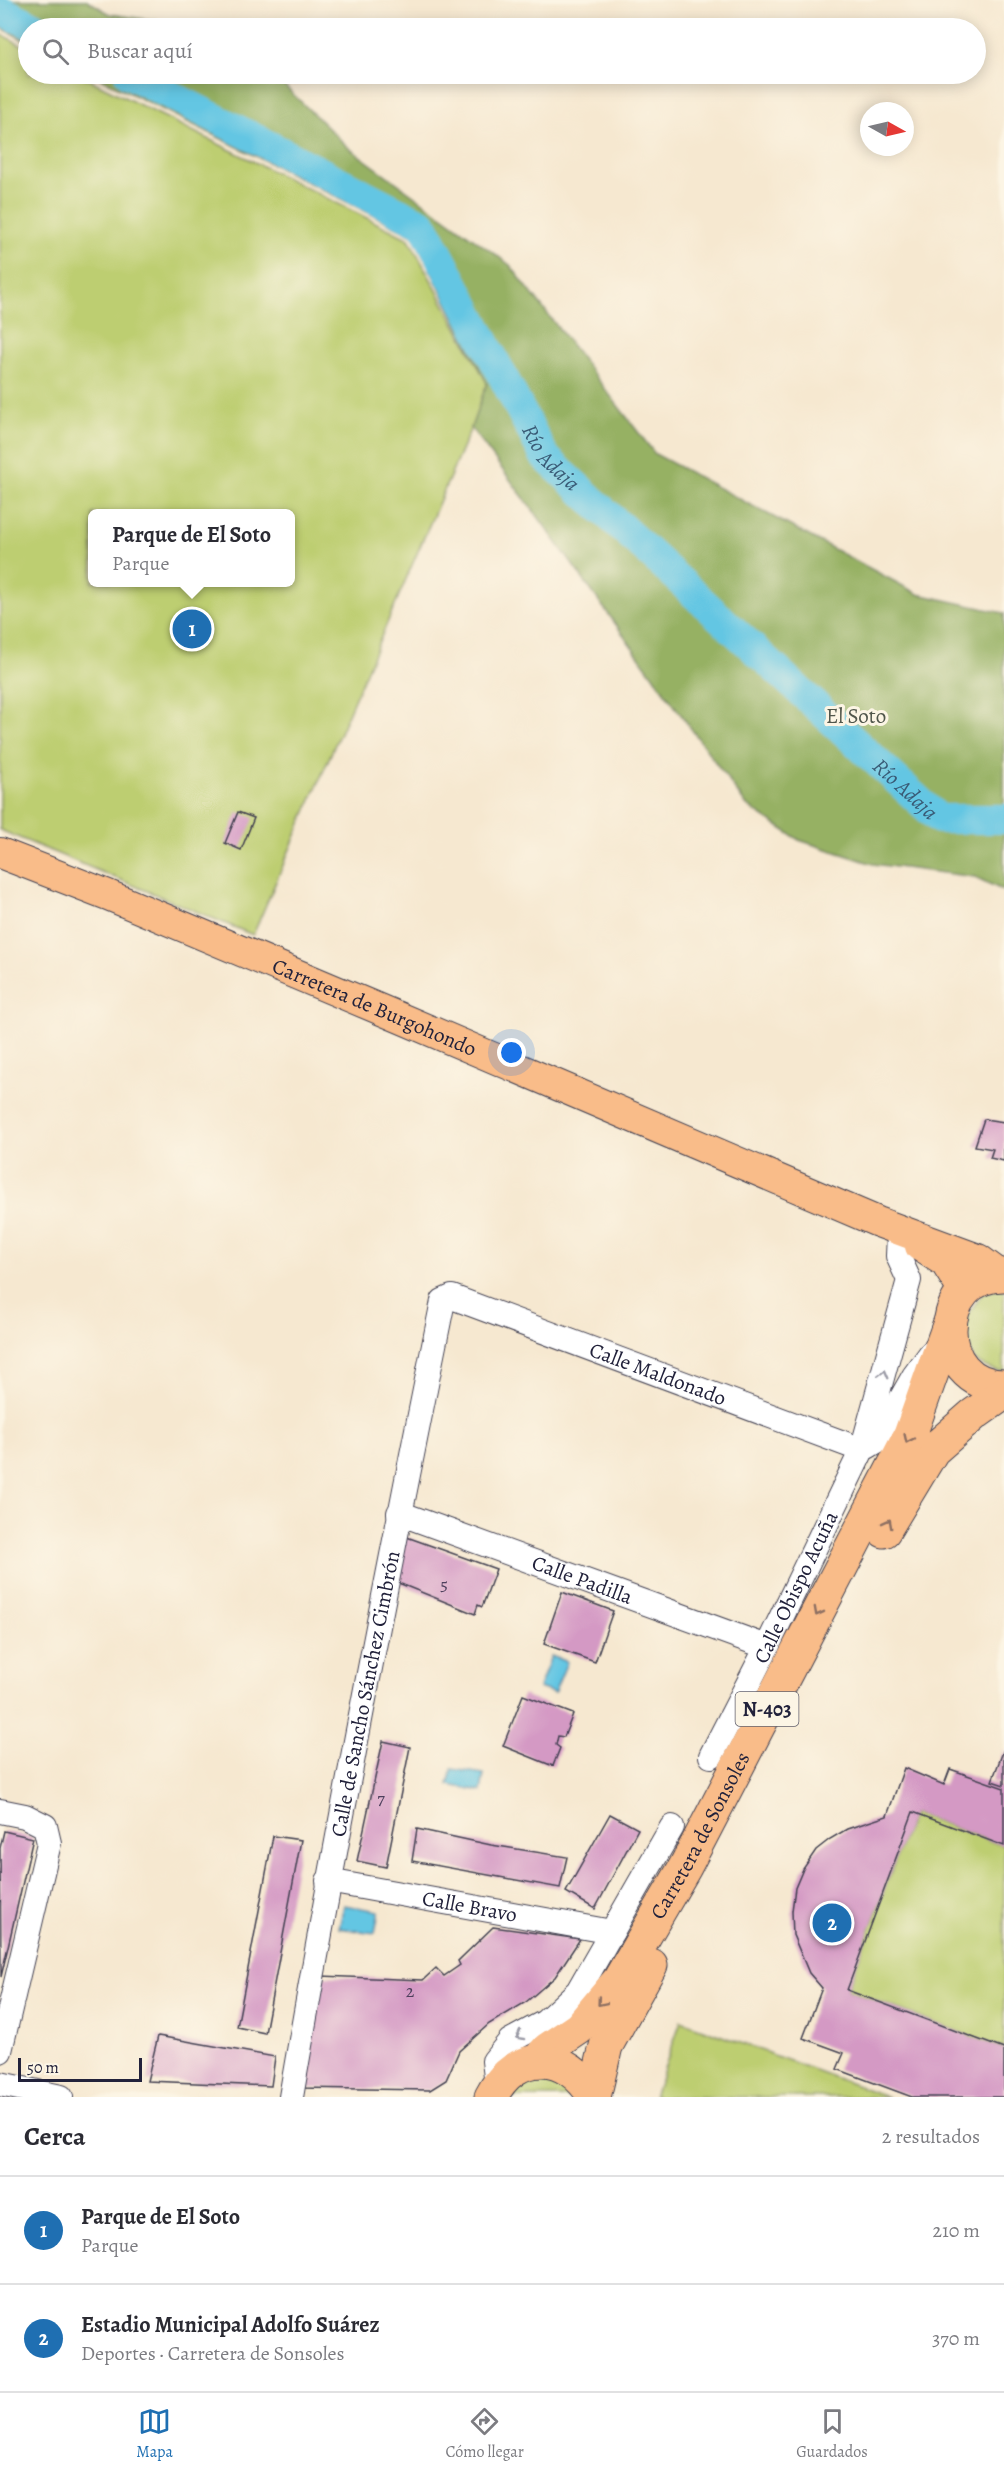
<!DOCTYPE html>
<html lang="es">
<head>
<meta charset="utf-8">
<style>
	body { margin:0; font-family:Alegreya,serif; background:#f2f2f3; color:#2b2b33 }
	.compass { position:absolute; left:860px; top:102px; width:54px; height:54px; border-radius:50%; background:#fff; box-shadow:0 3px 15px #0003; rotate:98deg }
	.scale { position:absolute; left:18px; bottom:15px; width:124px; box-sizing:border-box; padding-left:6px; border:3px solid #22223b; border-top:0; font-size:16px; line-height:21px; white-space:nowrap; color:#22223b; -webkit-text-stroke:4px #fcf5e5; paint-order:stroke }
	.you { position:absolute; left:512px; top:1053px; width:21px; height:21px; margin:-15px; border:4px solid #fff; border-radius:50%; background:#1a73e8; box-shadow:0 0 0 9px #1a73e833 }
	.badge { display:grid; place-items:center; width:39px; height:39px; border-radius:50%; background:#1f6fb2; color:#fff; font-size:20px; font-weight:700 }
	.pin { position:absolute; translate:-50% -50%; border:3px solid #fff; box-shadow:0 2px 6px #0006 }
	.popup { position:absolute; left:88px; top:509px; width:207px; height:78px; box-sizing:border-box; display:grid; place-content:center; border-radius:9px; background:#fff; filter:drop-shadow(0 2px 4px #0005); font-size:20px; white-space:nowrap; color:#7c7c81 }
	.popup b { font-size:22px; color:#2b2b33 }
	.popup::after { content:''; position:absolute; left:50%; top:100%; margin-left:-12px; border:12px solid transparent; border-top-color:#fff }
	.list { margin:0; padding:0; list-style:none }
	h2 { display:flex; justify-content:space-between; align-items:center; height:78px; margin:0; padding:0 24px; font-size:26px }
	h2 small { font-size:20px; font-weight:400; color:#7c7c81 }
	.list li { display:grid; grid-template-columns:39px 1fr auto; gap:18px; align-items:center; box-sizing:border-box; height:108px; padding:0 24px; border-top:2px solid #e1e1e2 }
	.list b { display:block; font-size:22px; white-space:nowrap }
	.list p { margin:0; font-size:20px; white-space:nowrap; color:#7c7c81 }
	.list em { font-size:20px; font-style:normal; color:#7c7c81 }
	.icon { flex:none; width:33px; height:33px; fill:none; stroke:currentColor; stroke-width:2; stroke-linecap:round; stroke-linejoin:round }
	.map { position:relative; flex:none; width:1004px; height:2097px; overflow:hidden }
	.search { position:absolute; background:#fff; box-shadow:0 3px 15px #0003; left:18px; right:18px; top:18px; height:66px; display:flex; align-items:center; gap:15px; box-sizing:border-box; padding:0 21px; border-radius:33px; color:#7c7c81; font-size:22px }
	.sheet { height:294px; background:#fff }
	nav { display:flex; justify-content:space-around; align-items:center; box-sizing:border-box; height:84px; border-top:2px solid #e1e1e2; background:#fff; font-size:16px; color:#7c7c81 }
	nav a { display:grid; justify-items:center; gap:3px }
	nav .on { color:#1f6fb2 }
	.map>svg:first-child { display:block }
	.green { fill:#bdce71; stroke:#707856; stroke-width:1.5; fill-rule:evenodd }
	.forest { fill:#96b163; stroke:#5c6a4f; stroke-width:1.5 }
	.water { fill:#64c6e3; stroke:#43748f; stroke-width:1.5 }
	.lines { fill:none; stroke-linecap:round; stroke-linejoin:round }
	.river { stroke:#64c6e3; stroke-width:30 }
	.building { fill:#d499c4 }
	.minor-casing { stroke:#424051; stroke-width:26 }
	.major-casing { stroke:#424051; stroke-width:32 }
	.highway-casing { stroke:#424051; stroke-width:35 }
	.minor { stroke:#fff; stroke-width:24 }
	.major { stroke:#f9bc89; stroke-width:30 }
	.highway { stroke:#f9bc89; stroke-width:33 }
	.oneway { stroke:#9c9ca7 }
	.oneway2 { stroke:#8e6f62 }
	.labels { text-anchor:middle; stroke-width:6; stroke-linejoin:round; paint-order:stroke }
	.number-label { font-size:18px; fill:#4e405d }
	.shield { fill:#fcf5e5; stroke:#63616e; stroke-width:1.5 }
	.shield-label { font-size:20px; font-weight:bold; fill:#22223b }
	.park-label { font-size:21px; fill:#50564b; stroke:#fcf5e5 }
	.street-label { font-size:21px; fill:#22223b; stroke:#fcf5e5 }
	.water-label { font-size:22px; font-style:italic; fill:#395b76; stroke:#fcf5e5 }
</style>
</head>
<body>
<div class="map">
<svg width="1004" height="2097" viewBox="0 0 1004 2097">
	<rect width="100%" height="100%" fill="#fcf5e5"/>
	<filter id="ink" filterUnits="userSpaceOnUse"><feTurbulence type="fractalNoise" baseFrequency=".0167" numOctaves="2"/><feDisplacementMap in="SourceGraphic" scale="12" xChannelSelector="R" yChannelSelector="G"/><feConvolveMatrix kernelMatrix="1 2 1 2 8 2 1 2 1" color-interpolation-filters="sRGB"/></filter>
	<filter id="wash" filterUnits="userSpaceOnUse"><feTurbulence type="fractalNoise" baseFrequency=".008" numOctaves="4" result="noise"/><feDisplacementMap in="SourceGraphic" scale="24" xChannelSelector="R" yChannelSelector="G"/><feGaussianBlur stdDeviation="1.35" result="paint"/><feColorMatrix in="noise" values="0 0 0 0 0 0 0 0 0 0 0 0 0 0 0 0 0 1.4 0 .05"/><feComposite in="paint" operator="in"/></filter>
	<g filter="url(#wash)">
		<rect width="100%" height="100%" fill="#f6e8d0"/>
		<!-- green -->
		<path class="green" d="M0 34 28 48V74H78L409 239 487 383 471 428 253 935 0 830ZM93 514H291V582H93Z
			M1004 1288V1372C968 1366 969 1353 963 1321L983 1293Z
			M913 1812 1004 1846V2049L847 1990Z
			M681 2021 888 2097H654Z
			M555 2077 578 2097H507L528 2078Z"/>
		<!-- forest -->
		<path class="forest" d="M0 0H87L110 14 210 28H28V42L0 27Z
			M92 74H272L349 148 510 265 655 454 918 594 1004 613V891L975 877 873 864 799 840 747 806 536 514 471 428 487 383 413 235Z"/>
		<!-- water -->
		<path class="water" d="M551 1656 567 1662 554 1693 539 1688Z
			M452 1769 484 1774 481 1791 448 1785Z
			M344 1905 379 1911 375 1933 339 1928Z"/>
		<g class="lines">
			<!-- river -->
			<g class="river">
				<path d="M0 10 38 28"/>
				<path id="s1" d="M129 74 423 224 545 457 939 819H1004"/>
			</g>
		</g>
		<g id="blocks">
			<!-- building -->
			<path class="building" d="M238 812 254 818 241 850 225 843Z
				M984 1119 1004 1122V1161L990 1158 993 1149 975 1146Z
				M404 1536 496 1569 482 1607 478 1605 475 1614 396 1582Z
				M562 1592 613 1611 595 1662 544 1644Z
				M523 1695 573 1714 564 1737 558 1736 556 1745 560 1748 553 1766 503 1746Z
				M383 1741 410 1747 386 1867 357 1861Z
				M1004 1749V1785L992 1781Z
				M904 1768 944 1785 950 1769 1004 1788V1846L913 1812 847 1990 1004 2049V2097H912L837 2069 844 2053 803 2038 822 1988 809 1973 793 1935 792 1911 795 1888 803 1869 816 1850 830 1839 847 1829 887 1816Z
				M610 1814 638 1829 595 1909 566 1892Z
				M417 1829 491 1845 567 1857 560 1888 412 1861Z
				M4 1831 33 1838 1 1977 0 1848Z
				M273 1836 301 1840 265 2033 237 2027Z
				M493 1927 580 1939 555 1977 526 2002 489 2024 459 2051 446 2080 430 2090 299 2088 321 1976 423 1980 436 1968 444 1976 460 1965 458 1961Z
				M158 2036 275 2057 271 2086 147 2081Z"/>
		</g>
	</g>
	<g filter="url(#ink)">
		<use href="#blocks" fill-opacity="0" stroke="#424051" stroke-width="1.5"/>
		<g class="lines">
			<!-- minor casing -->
			<g class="minor-casing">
				<g id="minor">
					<path d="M867 1447 877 1441 914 1376 931 1353"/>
					<path id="s2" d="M399 1513 767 1647"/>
					<path id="s3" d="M711 1756 767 1647 862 1450 909 1280 898 1256 899 1234"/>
					<path d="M0 1811 25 1816 45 1826 49 1843 0 2051"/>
					<path id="s4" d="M328 1881 612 1932"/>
					<path d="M0 2084 61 2097"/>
					<path d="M497 2085 494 2061 510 2041 545 2022 578 1991 672 1827"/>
					<path id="s5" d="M291 2097C337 1831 389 1566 443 1301L452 1297 862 1450"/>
				</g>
			</g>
			<!-- major casing -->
			<g class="major-casing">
				<g id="major">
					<path id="s6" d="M0 853 108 895 398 1017 878 1222 978 1259 1000 1275"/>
					<path d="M920 1246 945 1262 964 1292"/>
				</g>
			</g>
			<!-- highway casing -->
			<g class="highway-casing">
				<g id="highway">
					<path d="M1004 1275C933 1274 931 1385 1004 1386"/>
					<path d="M884 1531 933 1450 973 1415 1004 1393"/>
					<path id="s7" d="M537 2061 548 2049 579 2028 619 1980 685 1867 910 1435 949 1325"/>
					<path d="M491 2097C516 2047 568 2051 594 2097"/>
					<path d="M594 2097 606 2046 651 1965"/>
				</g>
			</g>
			<!-- minor -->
			<use href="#minor" class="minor"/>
			<!-- major -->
			<use href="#major" class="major"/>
			<!-- highway -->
			<use href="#highway" class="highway"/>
		</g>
		<!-- one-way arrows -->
		<defs><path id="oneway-chevron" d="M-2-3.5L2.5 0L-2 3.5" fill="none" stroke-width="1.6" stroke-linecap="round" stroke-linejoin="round" transform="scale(1.5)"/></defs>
		<g class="oneway">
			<use href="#oneway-chevron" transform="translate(884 1374) rotate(-75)"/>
			<use href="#oneway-chevron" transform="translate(520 2036) rotate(151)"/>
		</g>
		<g class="oneway2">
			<use href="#oneway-chevron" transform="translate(908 1439) rotate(115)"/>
			<use href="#oneway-chevron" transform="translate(888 1523) rotate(-62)"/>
			<use href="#oneway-chevron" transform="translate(818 1612) rotate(118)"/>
			<use href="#oneway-chevron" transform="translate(601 2002) rotate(130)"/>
		</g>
	</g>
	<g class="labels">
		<!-- number labels -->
		<g class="number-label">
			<text x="444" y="1590">5</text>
			<text x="381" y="1804">7</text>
			<text x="410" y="1997">2</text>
		</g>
		<!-- shield labels -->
		<rect class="shield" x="735.5" y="1692" width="63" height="34" rx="4.5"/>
		<g class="shield-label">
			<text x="767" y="1716">N-403</text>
		</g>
		<!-- park labels -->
		<g class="park-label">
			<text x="856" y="723">El Soto</text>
		</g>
		<!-- street labels -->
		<g class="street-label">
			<text dy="7" stroke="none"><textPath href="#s6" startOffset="405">Carretera de Burgohondo</textPath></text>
			<text dy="7" stroke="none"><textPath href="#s5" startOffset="1040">Calle Maldonado</textPath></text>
			<text dy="7" stroke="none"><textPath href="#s2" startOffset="195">Calle Padilla</textPath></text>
			<text dy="7" stroke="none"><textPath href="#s3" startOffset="189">Calle Obispo Acuña</textPath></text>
			<text dy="7" stroke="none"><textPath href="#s5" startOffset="410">Calle de Sancho Sánchez Cimbrón</textPath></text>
			<text dy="7" stroke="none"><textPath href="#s7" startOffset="282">Carretera de Sonsoles</textPath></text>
			<text dy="7" stroke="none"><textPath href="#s4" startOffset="144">Calle Bravo</textPath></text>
		</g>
		<!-- water labels -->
		<g class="water-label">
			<text dy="8" stroke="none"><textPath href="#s1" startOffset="597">Río Adaja</textPath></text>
			<text dy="8" stroke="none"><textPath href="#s1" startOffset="1083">Río Adaja</textPath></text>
		</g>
	</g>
</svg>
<svg class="compass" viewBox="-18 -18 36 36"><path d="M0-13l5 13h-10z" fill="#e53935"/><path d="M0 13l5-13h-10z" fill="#7c7c81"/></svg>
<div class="scale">50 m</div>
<div class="you"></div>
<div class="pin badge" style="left:192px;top:629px">1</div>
<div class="popup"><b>Parque de El Soto</b>Parque</div>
<div class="pin badge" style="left:832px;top:1923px">2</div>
<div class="search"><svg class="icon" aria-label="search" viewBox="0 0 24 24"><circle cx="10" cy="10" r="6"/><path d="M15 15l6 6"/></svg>Buscar aquí</div>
</div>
<section class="sheet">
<h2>Cerca<small>2 resultados</small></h2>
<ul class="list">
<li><span class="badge">1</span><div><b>Parque de El Soto</b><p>Parque</p></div><em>210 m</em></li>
<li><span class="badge">2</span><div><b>Estadio Municipal Adolfo Suárez</b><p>Deportes · Carretera de Sonsoles</p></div><em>370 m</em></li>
</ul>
</section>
<nav>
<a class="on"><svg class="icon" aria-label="map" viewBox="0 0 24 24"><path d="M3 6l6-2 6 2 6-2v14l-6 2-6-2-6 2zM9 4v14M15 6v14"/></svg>Mapa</a>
<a><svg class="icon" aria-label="directions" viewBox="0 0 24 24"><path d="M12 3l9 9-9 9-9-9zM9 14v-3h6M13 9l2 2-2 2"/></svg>Cómo llegar</a>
<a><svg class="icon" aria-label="saved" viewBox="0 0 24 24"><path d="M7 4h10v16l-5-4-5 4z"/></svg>Guardados</a>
</nav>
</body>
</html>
